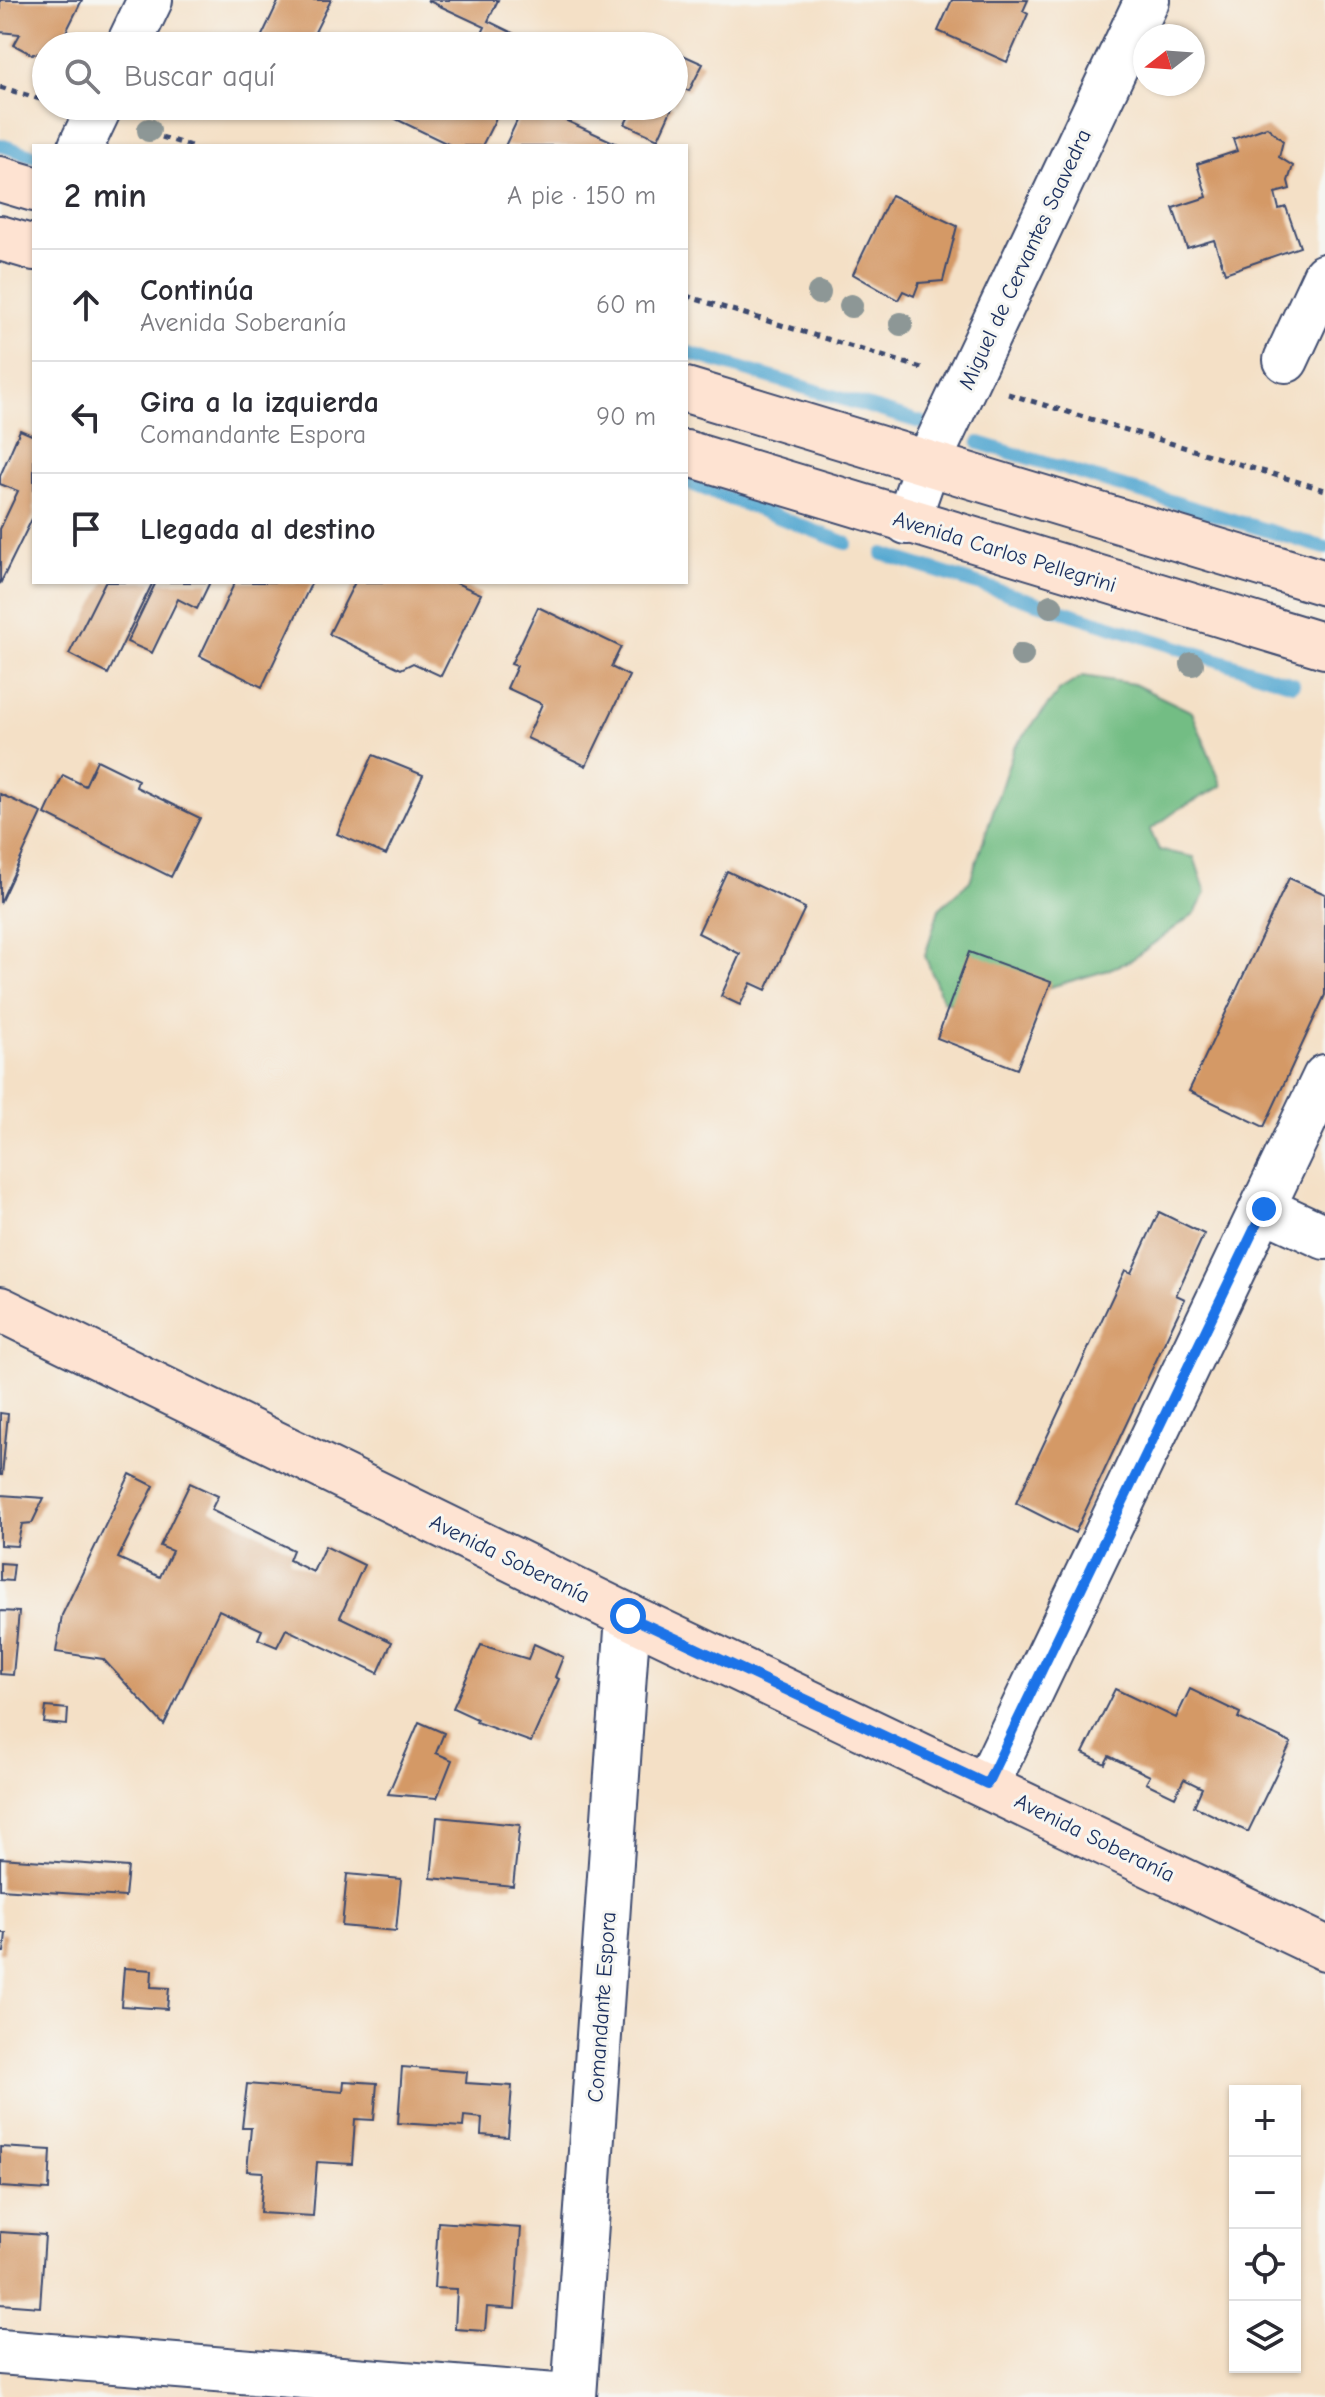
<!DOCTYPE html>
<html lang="es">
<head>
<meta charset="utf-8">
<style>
	body { margin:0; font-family:"Comic Neue",sans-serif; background:#f2f2f3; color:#2b2b33 }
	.controls { position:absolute; right:24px; bottom:24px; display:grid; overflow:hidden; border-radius:0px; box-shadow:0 2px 6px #0004 }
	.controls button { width:72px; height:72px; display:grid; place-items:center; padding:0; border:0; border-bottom:2px solid #e1e1e2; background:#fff; color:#2b2b33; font:40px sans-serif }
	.compass { position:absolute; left:1133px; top:24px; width:72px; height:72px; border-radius:50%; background:#fff; box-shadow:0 2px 6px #0004; rotate:253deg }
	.stop { position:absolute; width:24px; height:24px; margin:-18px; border:6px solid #1a73e8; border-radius:50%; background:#fff }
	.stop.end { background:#1a73e8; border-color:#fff; box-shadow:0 2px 8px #0008 }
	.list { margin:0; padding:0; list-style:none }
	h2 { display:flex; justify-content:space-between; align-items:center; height:104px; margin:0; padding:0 32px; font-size:34px }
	h2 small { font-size:26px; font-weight:400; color:#7c7c81 }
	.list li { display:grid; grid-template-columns:52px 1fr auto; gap:24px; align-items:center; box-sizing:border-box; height:112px; padding:0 32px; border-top:2px solid #e1e1e2 }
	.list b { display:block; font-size:30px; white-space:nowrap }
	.list p { margin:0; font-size:26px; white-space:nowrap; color:#7c7c81 }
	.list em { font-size:26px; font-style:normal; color:#7c7c81 }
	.icon { flex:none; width:44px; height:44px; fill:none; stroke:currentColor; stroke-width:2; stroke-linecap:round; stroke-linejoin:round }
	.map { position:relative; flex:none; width:1325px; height:2397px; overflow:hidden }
	.search { position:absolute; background:#fff; box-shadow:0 2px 6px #0004; left:32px; top:32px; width:656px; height:88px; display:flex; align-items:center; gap:20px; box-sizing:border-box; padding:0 28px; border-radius:44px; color:#7c7c81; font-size:30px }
	.panel { position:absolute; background:#fff; box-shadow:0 2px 6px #0004; left:32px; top:144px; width:656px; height:440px; border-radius:0px }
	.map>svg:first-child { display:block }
	.forest { fill:#73bd84; stroke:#477671; stroke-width:2 }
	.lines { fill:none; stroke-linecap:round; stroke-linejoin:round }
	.stream { stroke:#56a9d1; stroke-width:14 }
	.building { fill:#d49966 }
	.street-casing { stroke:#3c4a6e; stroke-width:48 }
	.secondary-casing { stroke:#3c4a6e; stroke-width:48 }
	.path { stroke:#3c4a6e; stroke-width:5; stroke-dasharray:6 6; stroke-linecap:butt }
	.street { stroke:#fff; stroke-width:44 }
	.secondary { stroke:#fee3d2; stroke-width:44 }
	.tree { fill:#8d9796 }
	.route { stroke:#1a73e8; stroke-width:10 }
	.labels { text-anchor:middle; stroke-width:6; stroke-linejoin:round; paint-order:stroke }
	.street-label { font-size:22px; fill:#1b2f5e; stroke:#f6f6f2 }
</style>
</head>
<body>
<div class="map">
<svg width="1325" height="2397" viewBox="0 0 1325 2397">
	<rect width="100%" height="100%" fill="#f6f6f2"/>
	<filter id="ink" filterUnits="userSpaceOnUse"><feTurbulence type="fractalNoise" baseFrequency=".0125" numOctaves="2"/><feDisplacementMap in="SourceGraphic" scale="16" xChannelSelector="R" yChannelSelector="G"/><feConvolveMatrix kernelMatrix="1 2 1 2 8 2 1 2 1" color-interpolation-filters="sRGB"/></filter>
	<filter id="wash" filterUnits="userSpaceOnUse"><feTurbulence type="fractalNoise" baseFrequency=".006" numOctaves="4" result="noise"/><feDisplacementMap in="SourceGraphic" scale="32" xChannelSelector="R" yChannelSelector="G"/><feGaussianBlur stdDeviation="1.8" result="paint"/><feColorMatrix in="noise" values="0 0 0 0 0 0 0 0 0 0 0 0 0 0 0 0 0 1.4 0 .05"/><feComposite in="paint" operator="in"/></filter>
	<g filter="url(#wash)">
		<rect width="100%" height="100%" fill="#f4e0c6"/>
		<!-- forest -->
		<path class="forest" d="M1083 676 1134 684 1192 712 1222 786 1179 809 1150 830 1159 850 1194 857 1206 893 1195 913 1131 960 1105 971 978 1008 943 1001 925 956 939 909 970 881 1014 748 1060 690Z"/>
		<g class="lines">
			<!-- stream -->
			<path class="stream" d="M0 145 34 156
				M686 352 923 423
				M979 443 1325 548
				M686 482 846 543
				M883 554 1293 684"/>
		</g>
		<g id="blocks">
			<!-- building -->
			<path class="building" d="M0 0H82L59 46H46V53L31 54 14 45 20 34 0 32Z
				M279 0H331L308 46H257Z
				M427 0H498L488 21 533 43 531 46H476L485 27Z
				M952 0H1028L1023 11 1028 14 1007 62 938 31Z
				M370 35 390 46H364Z
				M674 51 703 64 689 91 682 88 674 105Z
				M369 106H502L482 146H452Z
				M524 106H534L622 146H505Z
				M634 106H673L658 139 625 124Z
				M1267 127 1283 141 1279 157 1293 166 1288 181 1290 189 1275 193 1279 209 1286 207 1300 247 1225 273 1214 240 1187 248 1173 208 1207 197 1197 164 1237 151 1233 139Z
				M891 195 957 226 943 281 919 283 914 296 903 291 898 300 853 274Z
				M20 430 34 436V515L0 584V529L18 491 0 484V476Z
				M105 582H153L108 674 69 654Z
				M156 582H210L197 609 178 599 152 653 127 642Z
				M235 582H312L262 687 200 656Z
				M355 582H454L481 594 441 676 413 663 401 669 329 634Z
				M538 607 621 647 611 667 629 676 586 766 527 738 542 704 507 688 517 666 511 664Z
				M373 755 423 775 386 855 337 834Z
				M97 760 138 780 136 787 200 818 171 877 45 814 63 775 85 786Z
				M0 794 42 813 0 903Z
				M727 871 805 908 766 990 751 983 740 1005 721 996 740 954 698 933Z
				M1289 878 1325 894V995L1264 1127 1189 1091Z
				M969 952 1051 982 1017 1069 937 1038Z
				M1159 1212 1204 1234 1176 1295 1185 1299 1075 1533 1016 1503 1125 1270 1131 1273Z
				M0 1413 8 1414 2 1475H0Z
				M130 1474 154 1486 118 1558 160 1577 172 1551 160 1546 190 1483 218 1496 211 1510 293 1550 289 1560 313 1572 325 1546 364 1565 340 1617 392 1642 378 1673 286 1629 277 1647 258 1639 262 1630 219 1610 164 1725 103 1659 56 1652 62 1615Z
				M0 1495 44 1498 32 1523 22 1524 17 1546 0 1545Z
				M0 1563 14 1564 12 1581 0 1580Z
				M0 1611 19 1612 13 1675 0 1674Z
				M534 1644 563 1657 555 1677 559 1679 531 1742 476 1722 477 1719 453 1708 481 1645 528 1659Z
				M1115 1689 1176 1718 1190 1689 1240 1713 1238 1718 1291 1743 1248 1832 1194 1806 1202 1788 1184 1779 1175 1797 1146 1783 1150 1776 1109 1756 1105 1764 1083 1753Z
				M46 1707 68 1709 67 1725 44 1723Z
				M419 1722 444 1733 436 1753 452 1760 437 1798 388 1794Z
				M437 1817 520 1825 513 1886 431 1878Z
				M0 1858 128 1867 125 1897 0 1889Z
				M347 1874 401 1879 396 1931 342 1926Z
				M0 1933H6L4 1952H0Z
				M124 1968 152 1970 151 1987 169 1988 167 2009 121 2006Z
				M402 2067 467 2072 466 2083 512 2086 508 2137 481 2135 482 2118 464 2116 463 2127 398 2123Z
				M344 2081 377 2083 374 2120 355 2119 352 2164 317 2162 313 2216 260 2213 263 2172 247 2171 251 2128H242L247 2084 343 2092Z
				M0 2147 51 2150 49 2190 0 2187Z
				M438 2222 521 2228 515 2309 487 2307 485 2331 455 2329 457 2289 434 2288Z
				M0 2232 45 2235 40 2307 0 2304Z"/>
		</g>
	</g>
	<g filter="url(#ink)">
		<use href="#blocks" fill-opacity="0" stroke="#3c4a6e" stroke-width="2"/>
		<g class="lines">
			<!-- street casing -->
			<g class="street-casing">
				<path id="street" d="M128 46 150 0
					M81 146 100 106
					M1286 360 1325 276
					M907 522 927 465 1147 0
					M1264 1209 1325 1237
					M987 1784 1325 1077
					M0 2352 569 2397
					M574 2397 628 1616"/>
			</g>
			<!-- secondary casing -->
			<g class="secondary-casing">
				<path id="secondary" d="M0 179 34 189
					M0 238 34 248
					M686 390 1325 583
					M686 453 1325 646
					M0 1309 628 1616 1325 1948"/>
			</g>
			<!-- path -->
			<path class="path" d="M0 87 46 101
				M139 130 191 146
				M686 296 922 368
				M1008 394 1325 490"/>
			<!-- street -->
			<use href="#street" class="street"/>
			<!-- secondary -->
			<use href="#secondary" class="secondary"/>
		</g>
		<!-- trees -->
		<g class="tree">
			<circle cx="149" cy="130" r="12"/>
			<circle cx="819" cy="293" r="12"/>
			<circle cx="851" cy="306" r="12"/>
			<circle cx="901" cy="324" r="12"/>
			<circle cx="1051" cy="606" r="12"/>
			<circle cx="1022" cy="655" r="12"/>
			<circle cx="1192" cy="664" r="12"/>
		</g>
	</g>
	<g class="lines" filter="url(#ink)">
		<!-- route -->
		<path class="route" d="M628 1616 987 1784 1264 1209"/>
	</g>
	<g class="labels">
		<!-- street labels -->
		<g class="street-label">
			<text transform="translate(1024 259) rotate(-65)" y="8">Miguel de Cervantes Saavedra</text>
			<text transform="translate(1005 551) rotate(17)" y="8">Avenida Carlos Pellegrini</text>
			<text transform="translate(510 1558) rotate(26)" y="8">Avenida Soberanía</text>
			<text transform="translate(1095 1837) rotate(26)" y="8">Avenida Soberanía</text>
			<text transform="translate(601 2007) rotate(-86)" y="8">Comandante Espora</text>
		</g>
	</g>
</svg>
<div class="controls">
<button>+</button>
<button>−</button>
<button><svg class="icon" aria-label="locate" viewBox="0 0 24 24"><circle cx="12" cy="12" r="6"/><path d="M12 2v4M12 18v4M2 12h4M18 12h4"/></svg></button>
<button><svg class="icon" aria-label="layers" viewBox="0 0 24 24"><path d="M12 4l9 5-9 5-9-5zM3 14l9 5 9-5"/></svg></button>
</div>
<svg class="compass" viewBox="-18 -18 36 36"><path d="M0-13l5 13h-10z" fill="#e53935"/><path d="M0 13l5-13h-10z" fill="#7c7c81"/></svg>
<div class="stop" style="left:628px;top:1616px"></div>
<div class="stop end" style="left:1264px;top:1209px"></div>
<div class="search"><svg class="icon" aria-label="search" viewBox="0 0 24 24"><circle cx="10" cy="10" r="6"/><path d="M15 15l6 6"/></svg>Buscar aquí</div>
<section class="panel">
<h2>2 min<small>A pie · 150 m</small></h2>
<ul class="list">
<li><svg class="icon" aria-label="ahead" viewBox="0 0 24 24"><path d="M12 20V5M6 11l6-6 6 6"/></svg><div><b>Continúa</b><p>Avenida Soberanía</p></div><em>60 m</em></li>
<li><svg class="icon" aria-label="left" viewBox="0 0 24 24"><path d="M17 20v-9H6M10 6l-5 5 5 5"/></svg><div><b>Gira a la izquierda</b><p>Comandante Espora</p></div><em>90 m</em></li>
<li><svg class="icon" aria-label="arrive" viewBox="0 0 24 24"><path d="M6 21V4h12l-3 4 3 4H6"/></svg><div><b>Llegada al destino</b></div></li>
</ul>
</section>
</div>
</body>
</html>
